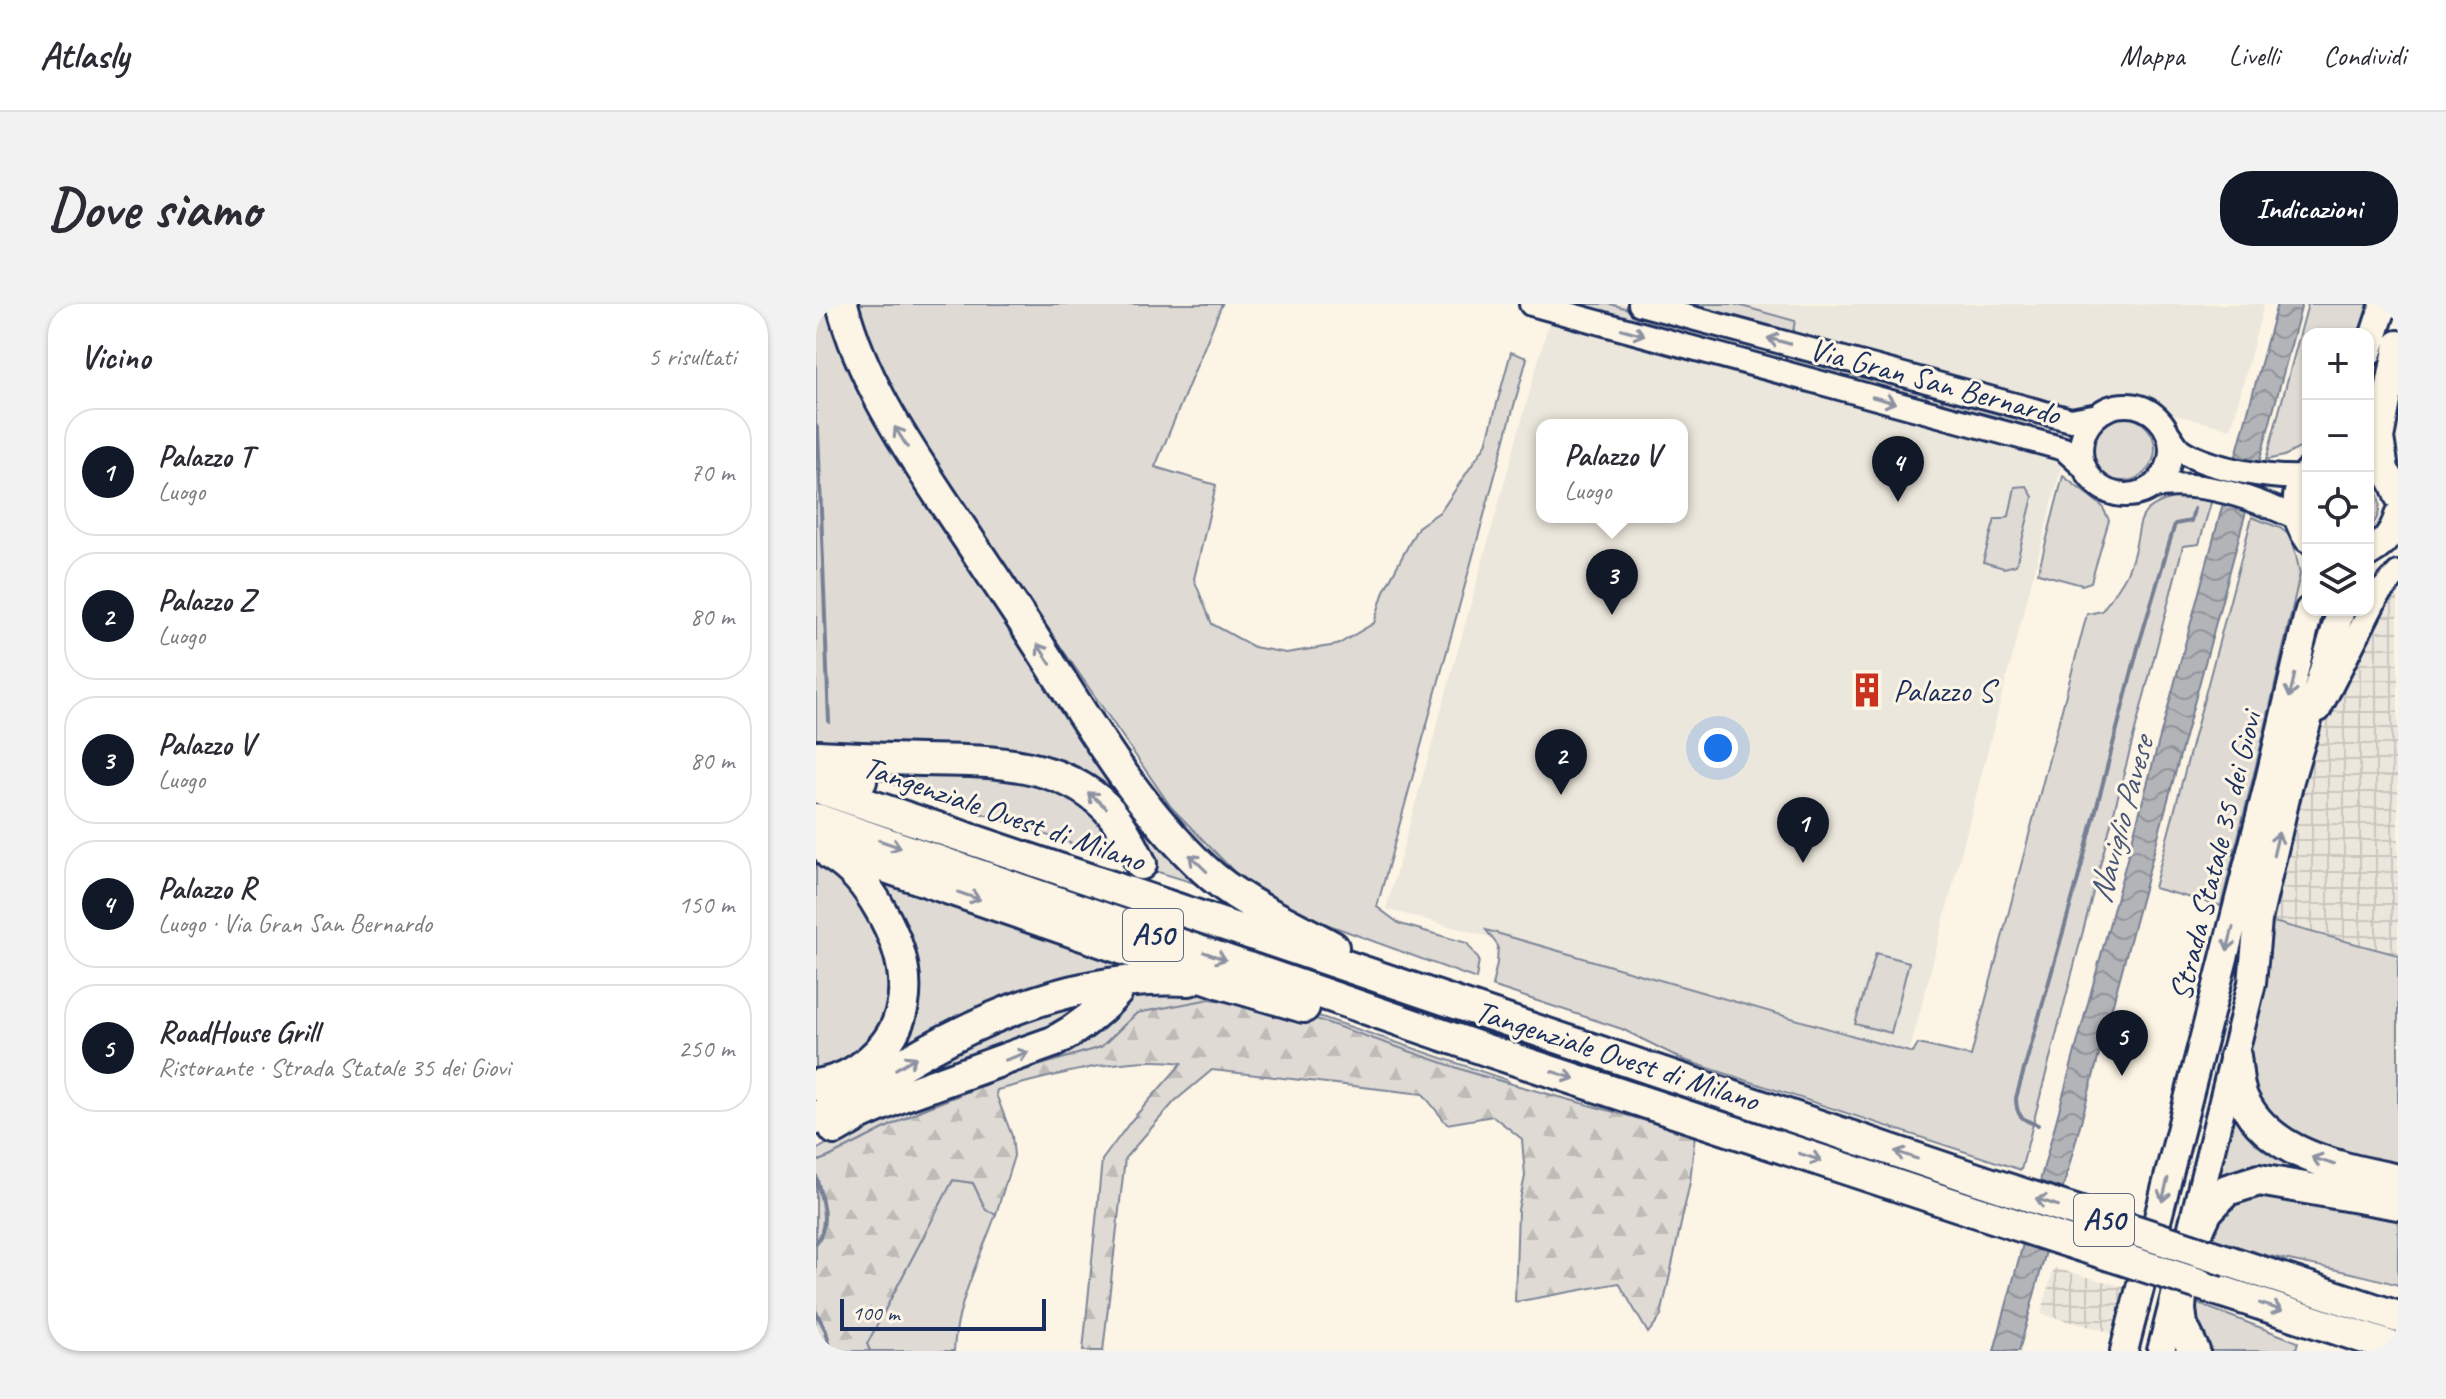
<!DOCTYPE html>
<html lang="it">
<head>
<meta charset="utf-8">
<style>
	body { margin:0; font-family:Caveat,sans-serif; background:#f2f2f3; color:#2b2b33 }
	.controls { position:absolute; right:24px; top:24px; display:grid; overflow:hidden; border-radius:16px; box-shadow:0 2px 6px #0004 }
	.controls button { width:72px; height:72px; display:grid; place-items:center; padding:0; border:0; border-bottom:2px solid #e1e1e2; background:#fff; color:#2b2b33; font:40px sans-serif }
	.scale { position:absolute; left:24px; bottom:20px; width:206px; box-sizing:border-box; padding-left:8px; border:4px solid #1b2f5e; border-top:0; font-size:22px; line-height:28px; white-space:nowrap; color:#1b2f5e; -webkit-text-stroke:6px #fcf5e5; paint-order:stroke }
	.you { position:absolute; left:902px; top:444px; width:28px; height:28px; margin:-20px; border:6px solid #fff; border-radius:50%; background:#1a73e8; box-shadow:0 0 0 12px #1a73e833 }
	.badge { display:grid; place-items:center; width:52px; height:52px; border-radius:50%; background:#111827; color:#fff; font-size:26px; font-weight:700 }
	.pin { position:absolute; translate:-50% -66px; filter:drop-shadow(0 2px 4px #0008) }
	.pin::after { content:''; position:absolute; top:42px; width:28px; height:24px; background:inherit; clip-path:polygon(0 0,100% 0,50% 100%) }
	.popup { position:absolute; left:720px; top:115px; width:152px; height:104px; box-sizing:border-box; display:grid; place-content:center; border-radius:16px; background:#fff; filter:drop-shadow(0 2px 6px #0005); font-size:26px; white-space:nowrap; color:#7c7c81 }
	.popup b { font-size:30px; color:#2b2b33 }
	.popup::after { content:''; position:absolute; left:50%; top:100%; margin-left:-16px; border:16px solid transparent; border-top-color:#fff }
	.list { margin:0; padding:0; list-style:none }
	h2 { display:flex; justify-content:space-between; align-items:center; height:104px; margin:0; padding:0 32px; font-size:34px }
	h2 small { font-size:26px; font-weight:400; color:#7c7c81 }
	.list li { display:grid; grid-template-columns:52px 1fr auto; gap:24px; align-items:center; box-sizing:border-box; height:128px; margin:0 16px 16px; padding:0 16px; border:2px solid #e1e1e2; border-radius:32px }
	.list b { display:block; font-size:30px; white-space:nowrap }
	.list p { margin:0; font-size:26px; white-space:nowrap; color:#7c7c81 }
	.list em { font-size:26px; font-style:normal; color:#7c7c81 }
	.icon { flex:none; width:44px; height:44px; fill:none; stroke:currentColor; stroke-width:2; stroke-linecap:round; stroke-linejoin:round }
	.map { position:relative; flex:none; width:1582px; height:1047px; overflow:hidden; border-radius:32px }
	header { display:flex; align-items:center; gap:48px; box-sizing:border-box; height:112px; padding:0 40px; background:#fff; border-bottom:2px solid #e1e1e2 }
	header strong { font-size:38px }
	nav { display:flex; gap:44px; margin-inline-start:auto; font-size:28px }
	.intro { display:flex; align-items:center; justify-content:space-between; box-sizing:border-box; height:192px; padding:0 48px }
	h1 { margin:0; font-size:56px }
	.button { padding:20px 36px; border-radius:32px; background:#111827; color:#fff; font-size:28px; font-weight:700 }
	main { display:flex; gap:48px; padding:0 48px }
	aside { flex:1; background:#fff; border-radius:32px; box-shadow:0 2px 6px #0004 }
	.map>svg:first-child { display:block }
	.built { fill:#ece7dc; fill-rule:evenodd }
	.industrial { fill:url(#industrial-grid) }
	.green { fill:#dfdbd4; stroke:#7d8599; stroke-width:2 }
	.forest { fill:url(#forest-firs); stroke:#7d8599; stroke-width:2 }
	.water { fill:url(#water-waves); stroke:#767f94; stroke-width:2 }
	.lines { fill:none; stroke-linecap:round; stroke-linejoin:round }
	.stream { stroke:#767f94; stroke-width:4 }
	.secondary-casing { stroke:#1b2f5e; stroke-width:28 }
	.primary-casing { stroke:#1b2f5e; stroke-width:32 }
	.highway-casing { stroke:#1b2f5e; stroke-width:36 }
	.secondary { stroke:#fcf5e5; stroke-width:22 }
	.primary { stroke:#fcf5e5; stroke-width:26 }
	.highway { stroke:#fcf5e5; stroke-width:30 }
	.highway-bridge-casing { stroke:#1b2f5e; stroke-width:36; stroke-linecap:butt }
	.highway-bridge { stroke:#fcf5e5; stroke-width:30 }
	.oneway { stroke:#8c92a2 }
	.labels { text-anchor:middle; stroke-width:6; stroke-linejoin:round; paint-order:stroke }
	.shield { fill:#fcf5e5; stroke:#5e6a86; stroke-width:2 }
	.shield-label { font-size:30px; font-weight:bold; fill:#1b2f5e }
	.street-label { font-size:32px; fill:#1b2f5e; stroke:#fcf5e5 }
	.poi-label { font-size:32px; fill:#1b2f5e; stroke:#fcf5e5; text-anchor:start }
	.water-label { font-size:34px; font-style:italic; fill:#485779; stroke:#fcf5e5 }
</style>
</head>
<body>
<header>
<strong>Atlasly</strong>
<nav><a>Mappa</a><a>Livelli</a><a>Condividi</a></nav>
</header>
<div class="intro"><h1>Dove siamo</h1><a class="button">Indicazioni</a></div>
<main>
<aside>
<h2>Vicino<small>5 risultati</small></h2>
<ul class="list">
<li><span class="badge">1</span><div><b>Palazzo T</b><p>Luogo</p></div><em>70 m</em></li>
<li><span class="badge">2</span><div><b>Palazzo Z</b><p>Luogo</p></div><em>80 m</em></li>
<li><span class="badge">3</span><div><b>Palazzo V</b><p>Luogo</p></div><em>80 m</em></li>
<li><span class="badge">4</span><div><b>Palazzo R</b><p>Luogo · Via Gran San Bernardo</p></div><em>150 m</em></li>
<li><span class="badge">5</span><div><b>RoadHouse Grill</b><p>Ristorante · Strada Statale 35 dei Giovi</p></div><em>250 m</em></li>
</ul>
</aside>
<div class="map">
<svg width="1582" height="1047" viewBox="0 0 1582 1047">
	<defs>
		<pattern id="industrial-grid" width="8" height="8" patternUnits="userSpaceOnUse" patternTransform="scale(2)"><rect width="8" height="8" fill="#ece7dc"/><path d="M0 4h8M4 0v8" fill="none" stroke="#cac6bf"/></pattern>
		<pattern id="forest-firs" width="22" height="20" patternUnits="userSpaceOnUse" patternTransform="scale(2)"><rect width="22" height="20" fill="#dfdbd4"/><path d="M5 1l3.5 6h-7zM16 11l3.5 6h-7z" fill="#bfbcb8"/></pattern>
		<pattern id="water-waves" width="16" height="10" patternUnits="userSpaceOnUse" patternTransform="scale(2)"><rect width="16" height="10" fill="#b2b4b8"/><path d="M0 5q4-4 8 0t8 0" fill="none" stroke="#909399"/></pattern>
	</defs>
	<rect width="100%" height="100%" fill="#fcf5e5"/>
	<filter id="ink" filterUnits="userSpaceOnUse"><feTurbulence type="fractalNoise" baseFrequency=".0125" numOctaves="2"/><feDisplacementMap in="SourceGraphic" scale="16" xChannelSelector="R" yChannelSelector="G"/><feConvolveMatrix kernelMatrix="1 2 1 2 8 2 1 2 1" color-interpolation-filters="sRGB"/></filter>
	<g filter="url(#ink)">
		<!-- built -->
		<path class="built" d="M738 0H1448L1415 125 1307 98 1261 103 1094 746 570 605ZM726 121H866V213H726Z"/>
		<!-- industrial -->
		<path class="industrial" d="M1582 281V651L1450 616 1493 455 1568 293Z
			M1238 964 1313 984 1301 1030 1225 1010Z"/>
		<!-- green -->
		<path class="green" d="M0 0H19L388 582 332 565 263 472 0 442Z
			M37 0H406L339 163 400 181 378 275 396 320 438 343 470 349 521 341 558 319 568 287 602 223 625 207 670 140 695 48 711 54 561 603 584 620 651 639 663 656 660 675 486 611 436 586 355 503 83 108Z
			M751 0H794L1028 64 1025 76Z
			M875 0H918L979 17 977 28Z
			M1492 0H1554L1542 30H1492V140L1468 152 1450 156Z
			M1040 67 1111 87 1110 96 1105 97 1037 79Z
			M1136 92 1247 122 1256 129V136L1248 137 1125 101 1127 94Z
			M1275 145a32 32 0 1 1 64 0a32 32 0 1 1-64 0Z
			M1247 172 1286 202 1293 216 1275 278 1266 281 1222 269Z
			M1552 177C1568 192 1567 211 1552 226Z
			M1211 182 1217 193 1200 261 1188 264 1167 258 1179 215H1187L1193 212 1199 183Z
			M1367 191 1396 195 1383 240 1367 242 1205 866 868 756 806 725 676 682 681 659 682 642 670 626 1097 749 1102 740 1155 752 1271 310 1286 307C1295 293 1308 279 1313 264 1331 219 1309 206 1367 191Z
			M1436 213 1464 224 1476 233 1484 270 1449 425 1405 602 1338 584Z
			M32 465 211 471 278 504 314 559Z
			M0 552 53 602 73 638 81 697 55 745 0 771Z
			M50 570 309 649 298 668 0 805V790L98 698Z
			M1450 616 1582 651V865L1550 858 1462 825 1431 779 1434 711Z
			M1060 649 1093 658 1075 729 1039 720Z
			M388 683 482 705 691 776 696 781 659 770 321 709 285 743 199 769 105 806 13 853 0 858V846L54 815 311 688Z
			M277 689 254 718 83 783 125 745Z
			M1418 795 1521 869 1399 882Z
			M137 876 157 879 170 906 180 910C164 954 140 1000 138 1047H54L51 1040Z
			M1436 885 1582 906V981C1519 961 1452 958 1390 932L1402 909Z
			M1375 997 1482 1038 1480 1045 1483 1047H1389L1382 1040Z"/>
		<!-- forest -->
		<path class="forest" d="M394 695 480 708 659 770 879 830 874 878 845 1012 832 1029 803 979 699 998 702 906 709 872 706 835 677 812 631 820 607 790 396 766 359 797 309 854 287 1047H267L286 856 315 817 366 759C310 750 237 772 181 786L180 790 196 832 198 852 180 910 170 906 157 879 137 876 51 1040 54 1047H0V858L13 853 105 806 199 769 285 743 321 709Z"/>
		<!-- water -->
		<path class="water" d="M1461 0H1486L1203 1047H1178Z"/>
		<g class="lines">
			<!-- stream -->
			<path class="stream" d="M0 122 2 126 13 418
				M1222 821C1206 816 1200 812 1200 794L1262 575 1323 340 1359 220 1375 217 1378 205
				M0 872C5 893 15 920 0 939
				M0 1008 10 1027 15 1047"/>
			<!-- secondary casing -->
			<g class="secondary-casing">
				<path id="secondary" d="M715 0 1248 145 1269 164
					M824 0 1255 116 1282 111
					M1265 146a45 45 0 1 1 90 0a45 45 0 1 1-90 0Z
					M1351 128C1356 134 1360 143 1366 147 1394 165 1456 175 1488 173
					M1336 183C1386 175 1436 194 1481 214
					M1503 406 1563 289 1582 269"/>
			</g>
			<!-- primary casing -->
			<g class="primary-casing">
				<path id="primary" d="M1552 49 1568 0
					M1555 156C1570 165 1577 175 1582 192
					M1569 165 1564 134 1582 40
					M1492 168C1476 189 1477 214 1492 235
					M1552 249C1568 241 1577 229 1582 212
					M1376 923 1436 679 1442 616 1474 476 1525 306
					M1308 1047 1450 489 1493 306
					M1345 1047 1360 988"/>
			</g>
			<!-- highway casing -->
			<g class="highway-casing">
				<path id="highway" d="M26 0C45 72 84 132 125 194 153 236 181 278 209 320 264 404 314 496 388 565 424 599 474 619 517 643
					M2 452C37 454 71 455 106 456 169 457 241 455 290 503 305 519 316 540 325 560
					M0 461 45 477
					M0 483 1164 876
					M0 515 673 747 1155 906
					M0 539 409 680 488 703
					M1419 752C1421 765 1421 783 1427 795 1454 852 1526 864 1582 876
					M0 781C21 778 40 769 55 755 103 713 93 655 64 605 51 582 37 564 15 551
					M0 815C114 739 232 668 373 676
					M19 825 45 810 86 792 237 738C262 725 282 709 301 688
					M1412 957 1582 1013
					M1383 980 1582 1045
					M1378 1047 1366 1021 1364 1006 1367 957 1391 907 1411 886 1443 876 1582 900"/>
			</g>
			<!-- secondary -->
			<use href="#secondary" class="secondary"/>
			<!-- primary -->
			<use href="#primary" class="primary"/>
			<!-- highway -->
			<use href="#highway" class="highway"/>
			<!-- highway-bridge casing -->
			<g class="highway-bridge-casing">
				<path id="highway-bridge" d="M1164 876 1412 957
					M1155 906 1383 980"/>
			</g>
			<!-- highway-bridge -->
			<use href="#highway-bridge" class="highway-bridge"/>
		</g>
		<!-- one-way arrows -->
		<defs><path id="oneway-shaft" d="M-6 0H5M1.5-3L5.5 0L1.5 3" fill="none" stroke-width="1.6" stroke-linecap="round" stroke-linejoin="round" transform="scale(2)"/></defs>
		<g class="oneway">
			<use href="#oneway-shaft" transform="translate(817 28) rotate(15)"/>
			<use href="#oneway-shaft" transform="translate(963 37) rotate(-165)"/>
			<use href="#oneway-shaft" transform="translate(1068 96) rotate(15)"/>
			<use href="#oneway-shaft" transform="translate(85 133) rotate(-122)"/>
			<use href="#oneway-shaft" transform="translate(228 350) rotate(-123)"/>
			<use href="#oneway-shaft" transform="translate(1476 382) rotate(103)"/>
			<use href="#oneway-shaft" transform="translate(281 496) rotate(-140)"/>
			<use href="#oneway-shaft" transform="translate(74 540) rotate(19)"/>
			<use href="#oneway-shaft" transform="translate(1460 540) rotate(-77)"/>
			<use href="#oneway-shaft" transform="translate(382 559) rotate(-136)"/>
			<use href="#oneway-shaft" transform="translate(153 592) rotate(19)"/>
			<use href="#oneway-shaft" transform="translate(1414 635) rotate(104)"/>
			<use href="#oneway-shaft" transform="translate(399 652) rotate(19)"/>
			<use href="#oneway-shaft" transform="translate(201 752) rotate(-19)"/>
			<use href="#oneway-shaft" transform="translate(90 759) rotate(-31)"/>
			<use href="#oneway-shaft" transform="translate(747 771) rotate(18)"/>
			<use href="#oneway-shaft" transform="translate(1090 851) rotate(-161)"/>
			<use href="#oneway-shaft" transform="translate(994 853) rotate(18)"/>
			<use href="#oneway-shaft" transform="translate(1507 857) rotate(-162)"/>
			<use href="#oneway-shaft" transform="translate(1349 886) rotate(104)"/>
			<use href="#oneway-shaft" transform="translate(1231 898) rotate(-162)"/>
			<use href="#oneway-shaft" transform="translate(1455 1003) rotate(18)"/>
		</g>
	</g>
	<!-- icons -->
	<defs>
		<g id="building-bare" transform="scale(2.76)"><path d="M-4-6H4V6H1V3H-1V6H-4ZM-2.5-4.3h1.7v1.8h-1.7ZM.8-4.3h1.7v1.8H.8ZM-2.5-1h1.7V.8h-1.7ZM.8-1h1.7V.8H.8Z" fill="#c8321e" stroke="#fcf5e5" stroke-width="2.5" paint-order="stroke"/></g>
	</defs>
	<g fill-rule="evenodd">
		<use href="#building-bare" x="1051" y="386"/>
	</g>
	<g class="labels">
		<!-- shield labels -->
		<g class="shield">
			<rect x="307" y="605" width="60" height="52" rx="6"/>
			<rect x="1258" y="890" width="60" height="52" rx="6"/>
		</g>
		<g class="shield-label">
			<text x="337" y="641">A50</text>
			<text x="1288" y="926">A50</text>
		</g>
		<!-- street labels -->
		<g class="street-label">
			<text transform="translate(1119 77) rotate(15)" y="11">Via Gran San Bernardo</text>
			<text transform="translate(188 509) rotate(19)" y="11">Tangenziale Ovest di Milano</text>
			<text transform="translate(1399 552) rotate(-76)" y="11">Strada Statale 35 dei Giovi</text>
			<text transform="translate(801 751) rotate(18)" y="11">Tangenziale Ovest di Milano</text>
		</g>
		<!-- poi labels -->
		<g class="poi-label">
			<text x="1077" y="397">Palazzo S</text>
		</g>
		<!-- water labels -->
		<g class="water-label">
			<text transform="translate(1304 516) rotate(-75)" y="12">Naviglio Pavese</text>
		</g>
	</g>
</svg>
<div class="controls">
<button>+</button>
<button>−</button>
<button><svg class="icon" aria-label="locate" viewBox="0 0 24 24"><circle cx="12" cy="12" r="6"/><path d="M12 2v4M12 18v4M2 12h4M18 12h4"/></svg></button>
<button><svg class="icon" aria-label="layers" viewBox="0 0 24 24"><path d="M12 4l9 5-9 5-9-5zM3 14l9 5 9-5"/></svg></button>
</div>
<div class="scale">100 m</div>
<div class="you"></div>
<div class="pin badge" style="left:987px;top:559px">1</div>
<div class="pin badge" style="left:745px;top:491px">2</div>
<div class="pin badge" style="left:796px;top:311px">3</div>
<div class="popup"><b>Palazzo V</b>Luogo</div>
<div class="pin badge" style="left:1082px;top:198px">4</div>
<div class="pin badge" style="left:1306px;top:772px">5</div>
</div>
</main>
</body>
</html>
